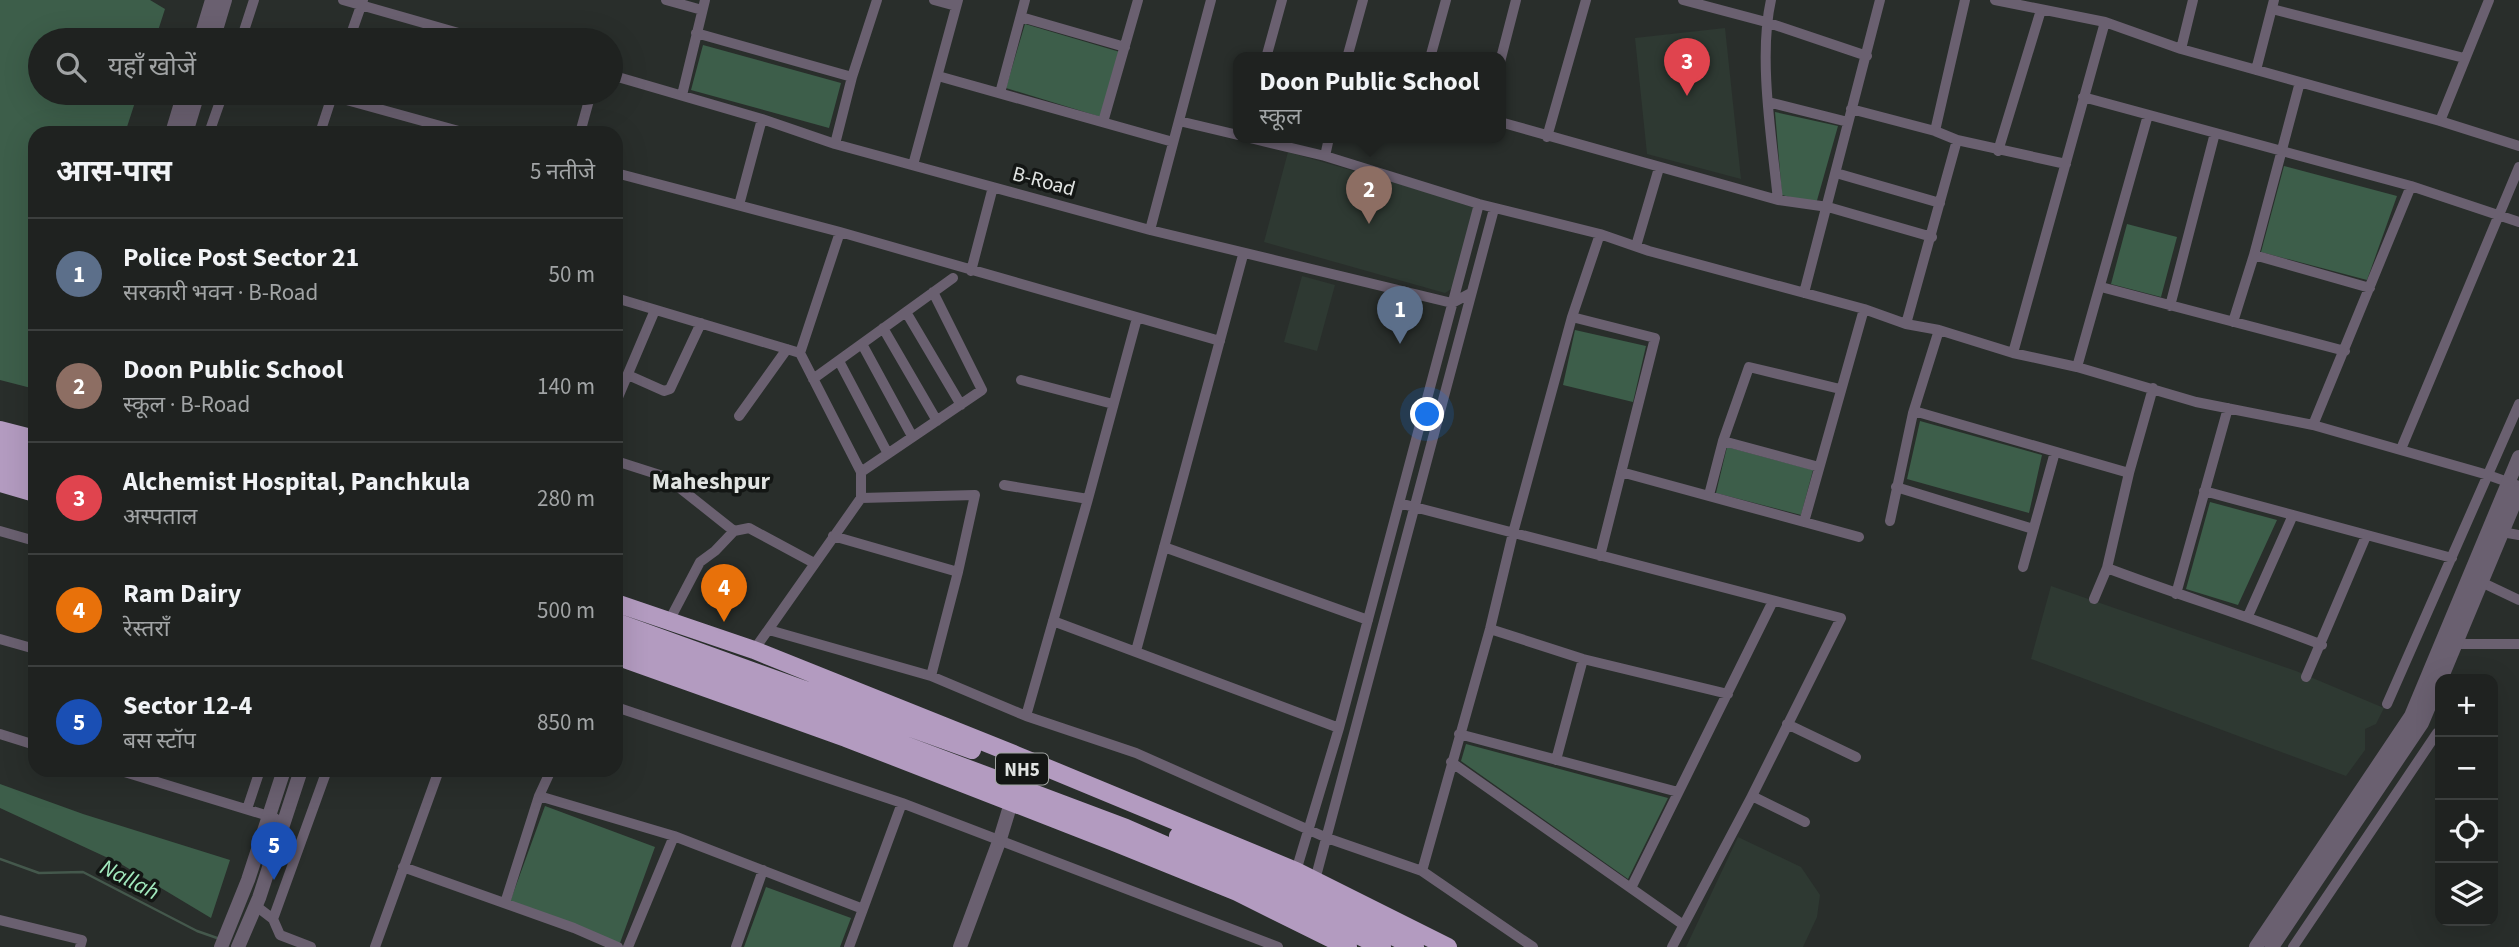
<!DOCTYPE html>
<html lang="hi">
<head>
<meta charset="utf-8">
<style>
	body { margin:0; font-family:"Source Sans 3","Noto Sans Devanagari",sans-serif; background:#272a29; color:#f1f3f6 }
	.controls { position:absolute; right:21px; bottom:21px; display:grid; overflow:hidden; border-radius:14px; box-shadow:0 7px 28px #0002 }
	.controls button { width:63px; height:63px; display:grid; place-items:center; padding:0; border:0; border-bottom:2px solid #3c3f3e; background:#1f2220; color:#f1f3f6; font:35px sans-serif }
	.you { position:absolute; left:1428px; top:415px; width:24px; height:24px; margin:-18px; border:5px solid #fff; border-radius:50%; background:#1a73e8; box-shadow:0 0 0 10px #1a73e833 }
	.badge { display:grid; place-items:center; width:46px; height:46px; border-radius:50%; background:#db2777; color:#fff; font-size:23px; font-weight:700 }
	.pin { position:absolute; translate:-50% -58px; filter:drop-shadow(0 2px 4px #0008) }
	.pin::after { content:''; position:absolute; top:37px; width:24px; height:21px; background:inherit; clip-path:polygon(0 0,100% 0,50% 100%) }
	.popup { position:absolute; left:1233px; top:52px; width:273px; height:91px; box-sizing:border-box; display:grid; place-content:center; border-radius:14px; background:#1f2220; filter:drop-shadow(0 2px 5px #0005); font-size:23px; white-space:nowrap; color:#a1a4a5 }
	.popup b { font-size:26px; color:#f1f3f6 }
	.popup::after { content:''; position:absolute; left:50%; top:100%; margin-left:-14px; border:14px solid transparent; border-top-color:#1f2220 }
	.list { margin:0; padding:0; list-style:none }
	h2 { display:flex; justify-content:space-between; align-items:center; height:91px; margin:0; padding:0 28px; font-size:30px }
	h2 small { font-size:23px; font-weight:400; color:#a1a4a5 }
	.list li { display:grid; grid-template-columns:46px 1fr auto; gap:21px; align-items:center; box-sizing:border-box; height:112px; padding:0 28px; border-top:2px solid #3c3f3e }
	.list b { display:block; font-size:26px; white-space:nowrap }
	.list p { margin:0; font-size:23px; white-space:nowrap; color:#a1a4a5 }
	.list em { font-size:23px; font-style:normal; color:#a1a4a5 }
	.icon { flex:none; width:38px; height:38px; fill:none; stroke:currentColor; stroke-width:2; stroke-linecap:round; stroke-linejoin:round }
	.map { position:relative; flex:none; width:2519px; height:947px; overflow:hidden }
	.search { position:absolute; background:#1f2220; box-shadow:0 7px 28px #0002; left:28px; top:28px; width:595px; height:77px; display:flex; align-items:center; gap:18px; box-sizing:border-box; padding:0 24px; border-radius:38px; color:#a1a4a5; font-size:26px }
	.panel { position:absolute; background:#1f2220; box-shadow:0 7px 28px #0002; left:28px; top:126px; width:595px; height:651px; border-radius:21px }
	.map>svg:first-child { display:block }
	.built { fill:#2e3932 }
	.green { fill:#3d5e4a }
	.lines { fill:none; stroke-linecap:round; stroke-linejoin:round }
	.stream { stroke:#44584c; stroke-width:2.5 }
	.minor { stroke:#6a6070; stroke-width:10 }
	.tertiary { stroke:#6a6070; stroke-width:14 }
	.trunk { stroke:#b39bc0; stroke-width:18 }
	.labels { text-anchor:middle; stroke-width:7; stroke-linejoin:round; paint-order:stroke }
	.shield { fill:#131614; stroke:#a3a6a4; stroke-width:2 }
	.shield-label { font-size:19px; font-weight:bold; fill:#e1e4e2 }
	.street-label { font-size:21px; fill:#e1e4e2; stroke:#131614 }
	.water-label { font-size:23px; font-style:italic; fill:#a2eabe; stroke:#131614 }
	.quarter-label { font-size:24px; font-weight:bold; fill:#e1e4e2; stroke:#131614 }
</style>
</head>
<body>
<div class="map">
<svg width="2519" height="947" viewBox="0 0 2519 947">
	<rect width="100%" height="100%" fill="#292e2b"/>
	<!-- built -->
	<path class="built" d="M1725 28 1741 179 1647 154 1635 38Z
		M1288 152 1475 206 1453 288 1445 293 1264 242Z
		M1302 276 1335 285 1317 351 1284 342Z
		M2051 586 2296 671 2384 708 2376 724 2365 729V750L2346 776 2031 659Z
		M1738 837 1801 867 1820 895 1817 917 1803 947H1686Z"/>
	<!-- green -->
	<path class="green" d="M0 0H150L165 9 155 40H40V93H138L125 133H35V389L0 380Z
		M1025 24 1120 52 1101 117 1006 88Z
		M703 45 841 83 829 128 691 90Z
		M1775 112 1838 126 1816 204 1782 195Z
		M2284 166 2397 196 2367 280 2261 252Z
		M2127 224 2177 237 2161 297 2111 284Z
		M1575 330 1646 346 1633 402 1563 385Z
		M1920 421 2042 455 2029 513 1907 479Z
		M1727 447 1813 470 1801 515 1716 493Z
		M2210 502 2277 520 2238 605 2186 589Z
		M1466 744 1668 798 1628 879 1461 761Z
		M0 784 83 814 230 860 211 918 121 864 0 808Z
		M545 806 655 847 620 943 510 902Z
		M766 887 851 918 840 947H744Z"/>
	<g class="lines">
		<!-- stream -->
		<path class="stream" d="M0 859 39 873 83 872 197 931 220 939"/>
		<!-- minor -->
		<path class="minor" d="M343 0 483 40
			M666 0 702 10
			M934 0 956 6
			M1683 0 1766 22 1867 56
			M1771 0C1758 57 1772 141 1778 200
			M1995 0 2105 22 2181 49 2440 121 2519 146
			M2272 9 2464 58
			M1021 17 1125 47
			M696 33 852 77
			M241 40 254 0
			M349 40 363 0
			M2181 49 2193 0
			M1266 58 1282 0
			M1347 58 1363 0
			M1430 58 1446 0
			M1500 62 1516 0
			M2256 70 2274 0
			M611 75 762 119 835 144 1150 230 1452 303 1471 293
			M938 76 1173 142
			M1000 93 1025 0
			M682 95 705 0
			M332 96 466 133
			M2083 97 2411 186 2519 222
			M1768 102 1848 122
			M1851 109 1935 131 1957 140 2066 164
			M1179 121 1238 135
			M2440 121 2489 0
			M1103 122 1138 0
			M1500 122 1778 200 1828 207 1932 237
			M1935 131 1965 0
			M209 133 223 93
			M320 133 333 93
			M580 133 591 93
			M1547 137 1586 0
			M1250 138 1325 156 1479 204 1600 234 1649 251 1864 309 1906 324 1939 330 2013 353 2077 367 2196 402 2313 425 2488 475 2519 486
			M835 144 852 77 877 0
			M1998 151 2041 10
			M1325 156 1329 138
			M913 165 958 0
			M616 173 840 232 1220 341
			M1836 173 1940 203
			M739 205 762 119
			M1150 230 1211 0
			M1636 246 1659 168
			M2254 255 2370 288
			M971 271 993 187
			M2101 287 2345 351
			M1804 293 1880 0
			M616 298 800 353
			M2170 306 2215 133
			M906 312 961 405
			M1572 317 1655 338 1600 556
			M2233 322 2254 255 2300 82
			M1906 324 1957 140
			M883 328 937 421
			M862 344 912 436
			M2013 353 2105 22
			M839 361 887 452
			M2077 367 2148 115
			M628 375 664 391 670 389 701 323
			M813 379 953 278
			M1021 380 1113 404
			M616 402 655 310
			M1914 411 2129 473
			M739 416 787 349
			M2313 425 2411 186
			M1723 441 1819 467
			M2401 449 2519 167
			M616 461 666 477 734 531
			M861 472 982 390 933 292
			M1621 472 1859 537
			M1004 485 1088 499
			M1896 487 2033 529
			M2204 491 2452 558
			M1709 495 1723 441 1749 367 1840 389
			M861 498 975 495 958 572 931 676
			M1399 503 1841 618 1752 796 1672 947
			M1890 521 1913 413 1939 330
			M1804 522 1864 309
			M0 531 35 541
			M2502 532 2519 535
			M833 536 958 572
			M1164 547 1368 620
			M2023 567 2055 452
			M2107 568C2178 595 2251 617 2322 645
			M2481 582 2519 600
			M2176 594 2228 408
			M2094 599 2107 568 2129 473 2153 388
			M2248 616 2293 515
			M669 621 700 562 715 551 734 531 749 528 814 563
			M1053 621 1339 728
			M1490 629 1583 659 1728 694
			M769 630 931 676 1026 716 1136 753 1327 838 1422 871 1533 947
			M0 639 35 649
			M2455 644H2519
			M754 650 861 498V472L800 353 840 232
			M1136 651 1243 255
			M2306 677 2366 536
			M2387 704 2519 404
			M616 707 902 803 1278 947
			M1026 716 1088 499 1137 318
			M1787 724 1856 757
			M0 734 35 745
			M1459 734 1678 792
			M1556 760 1583 659
			M1451 762 1682 924
			M118 770 275 818
			M539 796 674 836 863 909
			M1752 796 1805 822
			M247 809 260 770
			M403 867 574 928 618 947
			M1296 871 1339 728 1479 204
			M1422 871 1490 629 1513 533 1572 317 1600 234
			M1315 880 1494 209
			M1631 888 1773 601
			M505 903 539 796 551 770
			M256 906 273 919 280 935 311 947
			M273 919 327 770
			M0 920 82 940 80 947
			M375 947 439 770
			M628 947 674 836
			M736 947 763 870
			M849 947 902 803
			M2293 947 2437 733"/>
		<!-- tertiary -->
		<path class="tertiary" d="M200 40 212 0
			M213 40 225 0
			M172 133 184 93
			M186 133 198 93
			M2441 679 2519 492
			M221 947 248 880 284 770
			M238 947 259 898 301 770
			M960 947 1000 839 1011 803
			M2256 947 2411 716 2519 457
			M2272 947 2422 723 2440 680"/>
		<!-- trunk -->
		<path class="trunk" d="M0 430 35 439
			M0 448 35 458
			M0 465 35 475
			M0 483 35 493
			M616 603 754 650 1016 755 1296 871 1448 947
			M616 622 972 750
			M616 640 737 682 1126 828 1250 882 1382 947
			M616 656 846 738 1114 842 1237 892 1348 947
			M1178 836 1249 866 1415 947"/>
	</g>
	<g class="labels">
		<!-- shield labels -->
		<rect class="shield" x="996" y="753.5" width="52" height="31" rx="5"/>
		<g class="shield-label">
			<text x="1022" y="776">NH5</text>
		</g>
		<!-- street labels -->
		<g class="street-label">
			<text transform="translate(1044 181) rotate(15)" y="7">B-Road</text>
		</g>
		<!-- water labels -->
		<g class="water-label">
			<text transform="translate(130 879) rotate(27)" y="8">Nallah</text>
		</g>
		<!-- quarter labels -->
		<g class="quarter-label">
			<text x="711" y="489">Maheshpur</text>
		</g>
	</g>
</svg>
<div class="controls">
<button>+</button>
<button>−</button>
<button><svg class="icon" aria-label="locate" viewBox="0 0 24 24"><circle cx="12" cy="12" r="6"/><path d="M12 2v4M12 18v4M2 12h4M18 12h4"/></svg></button>
<button><svg class="icon" aria-label="layers" viewBox="0 0 24 24"><path d="M12 4l9 5-9 5-9-5zM3 14l9 5 9-5"/></svg></button>
</div>
<div class="you"></div>
<div class="pin badge" style="left:1400px;top:344px;background:#5c6f8a">1</div>
<div class="pin badge" style="left:1369px;top:224px;background:#8d6e63">2</div>
<div class="popup"><b>Doon Public School</b>स्कूल</div>
<div class="pin badge" style="left:1687px;top:96px;background:#e0444e">3</div>
<div class="pin badge" style="left:724px;top:622px;background:#e8710a">4</div>
<div class="pin badge" style="left:274px;top:880px;background:#1a4fb4">5</div>
<div class="search"><svg class="icon" aria-label="search" viewBox="0 0 24 24"><circle cx="10" cy="10" r="6"/><path d="M15 15l6 6"/></svg>यहाँ खोजें</div>
<section class="panel">
<h2>आस-पास<small>5 नतीजे</small></h2>
<ul class="list">
<li><span class="badge" style="background:#5c6f8a">1</span><div><b>Police Post Sector 21</b><p>सरकारी भवन · B-Road</p></div><em>50 m</em></li>
<li><span class="badge" style="background:#8d6e63">2</span><div><b>Doon Public School</b><p>स्कूल · B-Road</p></div><em>140 m</em></li>
<li><span class="badge" style="background:#e0444e">3</span><div><b>Alchemist Hospital, Panchkula</b><p>अस्पताल</p></div><em>280 m</em></li>
<li><span class="badge" style="background:#e8710a">4</span><div><b>Ram Dairy</b><p>रेस्तराँ</p></div><em>500 m</em></li>
<li><span class="badge" style="background:#1a4fb4">5</span><div><b>Sector 12-4</b><p>बस स्टॉप</p></div><em>850 m</em></li>
</ul>
</section>
</div>
</body>
</html>
